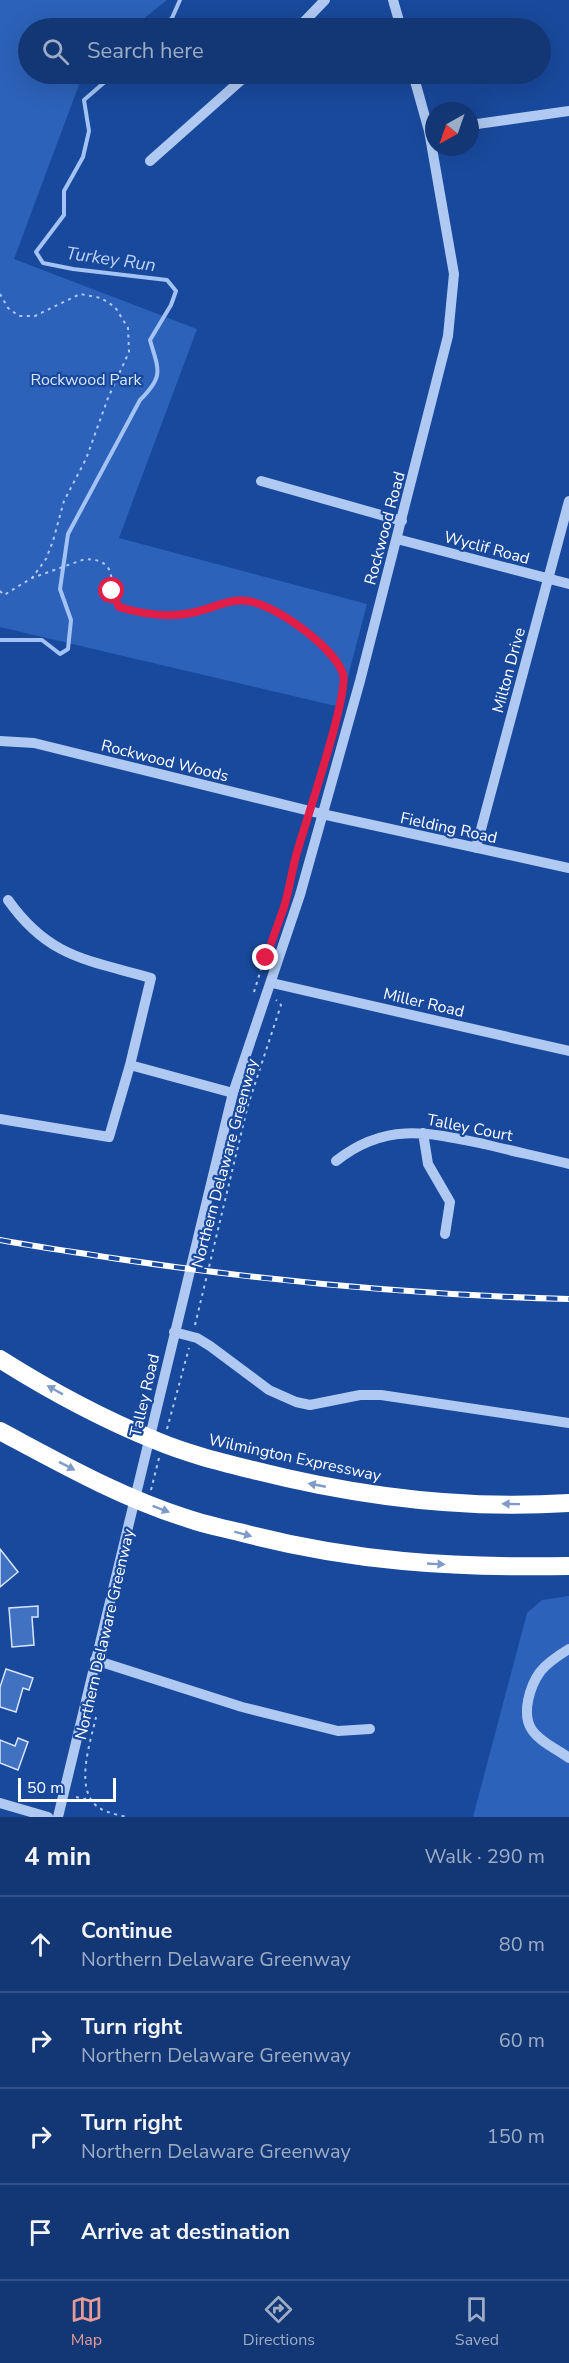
<!DOCTYPE html>
<html lang="en">
<head>
<meta charset="utf-8">
<style>
	body { margin:0; font-family:"Nunito Sans",sans-serif; background:#20427d; color:#f1f3f6 }
	.compass { position:absolute; left:425px; top:102px; width:54px; height:54px; border-radius:50%; background:#133775; box-shadow:0 6px 24px #0002; rotate:220deg }
	.scale { position:absolute; left:18px; bottom:15px; width:98px; box-sizing:border-box; padding-left:6px; border:3px solid #fff; border-top:0; font-size:16px; line-height:21px; white-space:nowrap; color:#fff; -webkit-text-stroke:4px #19499c; paint-order:stroke }
	.stop { position:absolute; width:18px; height:18px; margin:-14px; border:4px solid #e11d48; border-radius:50%; background:#fff }
	.stop.end { background:#e11d48; border-color:#fff; box-shadow:0 2px 6px #0008 }
	.list { margin:0; padding:0; list-style:none }
	h2 { display:flex; justify-content:space-between; align-items:center; height:78px; margin:0; padding:0 24px; font-size:26px }
	h2 small { font-size:20px; font-weight:400; color:#9dacc5 }
	.list li { display:grid; grid-template-columns:39px 1fr auto; gap:18px; align-items:center; box-sizing:border-box; height:96px; padding:0 24px; border-top:2px solid #325187 }
	.list b { display:block; font-size:22px; white-space:nowrap }
	.list p { margin:0; font-size:20px; white-space:nowrap; color:#9dacc5 }
	.list em { font-size:20px; font-style:normal; color:#9dacc5 }
	.icon { flex:none; width:33px; height:33px; fill:none; stroke:currentColor; stroke-width:2; stroke-linecap:round; stroke-linejoin:round }
	.map { position:relative; flex:none; width:569px; height:1817px; overflow:hidden }
	.search { position:absolute; background:#133775; box-shadow:0 6px 24px #0002; left:18px; right:18px; top:18px; height:66px; display:flex; align-items:center; gap:15px; box-sizing:border-box; padding:0 21px; border-radius:33px; color:#9dacc5; font-size:22px }
	.sheet { height:462px; background:#133775 }
	nav { display:flex; justify-content:space-around; align-items:center; box-sizing:border-box; height:84px; border-top:2px solid #325187; background:#133775; font-size:16px; color:#9dacc5 }
	nav a { display:grid; justify-items:center; gap:3px }
	nav .on { color:#e69b98 }
	.map>svg:first-child { display:block }
	.green { fill:#2c62b9 }
	.lines { fill:none; stroke-linecap:round; stroke-linejoin:round }
	.stream { stroke:#a2c3f4; stroke-width:4 }
	.building { fill:#4172c2; stroke:#d7e5fc; stroke-width:1.5 }
	.path { stroke:#afc9f2; stroke-width:2; stroke-dasharray:3 4.5; stroke-linecap:butt }
	.minor { stroke:#afc9f2; stroke-width:10 }
	.highway { stroke:#fff; stroke-width:18 }
	.rail-casing { stroke:#fff; stroke-width:6 }
	.rail { stroke:#19499c; stroke-width:4; stroke-dasharray:11; stroke-linecap:butt }
	.oneway { fill:#809bc9 }
	.route { stroke:#e11d48; stroke-width:8 }
	.labels { text-anchor:middle; stroke-width:4.5; stroke-linejoin:round; paint-order:stroke }
	.park-label { font-size:16px; fill:#d7e5fc; stroke:#19499c }
	.street-label { font-size:16px; fill:#fff; stroke:#19499c }
	.water-label { font-size:18px; font-style:italic; fill:#bcd3f8; stroke:#19499c }
</style>
</head>
<body>
<div class="map">
<svg width="569" height="1817" viewBox="0 0 569 1817">
	<rect width="100%" height="100%" fill="#19499c"/>
	<!-- green -->
	<path class="green" d="M0 0H167L132 28H28V74H83L14 259 197 329 119 538 367 604 340 707 0 627Z
		M569 1596V1817H473L527 1613 542 1600Z"/>
	<g class="lines">
		<!-- stream -->
		<path class="stream" d="M162 28 172 18 180 0
			M0 640H42L60 654 68 649 71 620 60 589 68 534 140 400C164 376 159 371 150 340L171 305 176 291 167 280 73 269 43 263 36 252 64 215V191L83 157 89 131 84 100 114 74"/>
	</g>
	<!-- building -->
	<path class="building" d="M0 1549 18 1572 0 1587Z
		M38 1606V1617H32L34 1645 12 1647 9 1608Z
		M6 1669 33 1678 29 1690 23 1688 16 1712 0 1707V1687Z
		M18 1738 28 1742 18 1770 0 1763V1740L15 1746Z"/>
	<g class="lines">
		<!-- path -->
		<path class="path" d="M0 294 8 308 19 316H35L80 294 101 298 115 307 128 328 129 352 108 398 86 459 64 501 53 541 46 559 32 578
			M0 591 4 595 32 578 85 559C125 560 104 590 118 605 121 609 129 610 134 611 154 615 174 618 194 613 211 608 229 599 247 601 275 604 336 648 343 675 345 683 342 694 341 702
			M313 800 324 760
			M288 890 306 823
			M254 992 262 966
			M195 1325 248 1105 281 1005 276 1000
			M167 1429 189 1348
			M151 1490 159 1458
			M96 1717C91 1741 72 1793 101 1809 108 1813 119 1815 127 1817
			M76 1797 85 1799 90 1796"/>
		<!-- minor -->
		<path class="minor" d="M393 0 401 28
			M298 28 325 0
			M470 125 569 111
			M150 161 248 74
			M261 481 402 521
			M397 539 569 584
			M0 741 34 743 322 814 569 868
			M476 848 569 501
			M272 983 569 1051
			M130 1065 233 1093
			M0 1119 109 1137 130 1065 151 978C88 960 49 958 8 900
			M423 1133 428 1164 450 1202 445 1234
			M336 1161C385 1122 427 1132 484 1144 512 1151 541 1157 569 1164
			M174 1332 197 1338 210 1346 269 1390 296 1402 310 1405 360 1395H381L569 1423
			M569 1649C559 1655 547 1663 540 1672 530 1686 521 1714 532 1730 540 1742 557 1749 569 1758
			M95 1660 242 1707 338 1731 370 1729
			M0 1803 48 1817
			M58 1817 233 1093 300 895 360 681 448 336 454 274 429 131 413 74"/>
		<!-- highway -->
		<path class="highway" d="M0 1359C49 1390 103 1419 157 1441 188 1454 221 1462 253 1470 355 1496 463 1510 569 1503
			M0 1431C60 1463 120 1497 186 1518 203 1524 221 1528 239 1532 352 1562 453 1568 569 1566"/>
		<!-- rail casing -->
		<g class="rail-casing">
			<path id="rail" d="M0 1240C37 1247 75 1252 112 1258 264 1281 416 1295 569 1299"/>
		</g>
		<!-- rail -->
		<use href="#rail" class="rail"/>
	</g>
	<!-- one-way arrows -->
	<defs><path id="oneway-solid" d="M-6-.8H1V-3.2L6.5 0L1 3.2V.8H-6Z" transform="scale(1.5)"/></defs>
	<g class="oneway">
		<use href="#oneway-solid" transform="translate(55 1390) rotate(-151)"/>
		<use href="#oneway-solid" transform="translate(67 1466) rotate(27)"/>
		<use href="#oneway-solid" transform="translate(317 1485) rotate(-169)"/>
		<use href="#oneway-solid" transform="translate(511 1504) rotate(-179)"/>
		<use href="#oneway-solid" transform="translate(161 1509) rotate(21)"/>
		<use href="#oneway-solid" transform="translate(243 1534) rotate(15)"/>
		<use href="#oneway-solid" transform="translate(436 1564) rotate(3)"/>
	</g>
	<g class="lines">
		<!-- route -->
		<path class="route" d="M112 591 119 607C142 614 167 618 191 613 209 610 229 598 248 601 276 605 334 647 343 674 349 694 306 821 298 849 292 868 290 888 284 907 278 924 272 941 266 958"/>
	</g>
	<g class="labels">
		<!-- park labels -->
		<g class="park-label">
			<text x="86" y="385">Rockwood Park</text>
		</g>
		<!-- street labels -->
		<g class="street-label">
			<text transform="translate(384 528) rotate(-75)" y="6">Rockwood Road</text>
			<text transform="translate(487 547) rotate(15)" y="6">Wyclif Road</text>
			<text transform="translate(508 670) rotate(-75)" y="6">Milton Drive</text>
			<text transform="translate(165 760) rotate(14)" y="6">Rockwood Woods</text>
			<text transform="translate(449 827) rotate(12)" y="6">Fielding Road</text>
			<text transform="translate(424 1002) rotate(13)" y="6">Miller Road</text>
			<text transform="translate(470 1127) rotate(11)" y="6">Talley Court</text>
			<text transform="translate(224 1163) rotate(-75)" y="6">Northern Delaware Greenway</text>
			<text transform="translate(144 1395) rotate(-77)" y="6">Talley Road</text>
			<text transform="translate(295 1457) rotate(12)" y="6">Wilmington Expressway</text>
			<text transform="translate(104 1634) rotate(-77)" y="6">Northern Delaware Greenway</text>
		</g>
		<!-- water labels -->
		<g class="water-label">
			<text transform="translate(111 259) rotate(8)" y="6">Turkey Run</text>
		</g>
	</g>
</svg>
<svg class="compass" viewBox="-18 -18 36 36"><path d="M0-13l5 13h-10z" fill="#e53935"/><path d="M0 13l5-13h-10z" fill="#9dacc5"/></svg>
<div class="scale">50 m</div>
<div class="stop" style="left:112px;top:591px"></div>
<div class="stop end" style="left:266px;top:958px"></div>
<div class="search"><svg class="icon" aria-label="search" viewBox="0 0 24 24"><circle cx="10" cy="10" r="6"/><path d="M15 15l6 6"/></svg>Search here</div>
</div>
<section class="sheet">
<h2>4 min<small>Walk · 290 m</small></h2>
<ul class="list">
<li><svg class="icon" aria-label="ahead" viewBox="0 0 24 24"><path d="M12 20V5M6 11l6-6 6 6"/></svg><div><b>Continue</b><p>Northern Delaware Greenway</p></div><em>80 m</em></li>
<li><svg class="icon" aria-label="right" viewBox="0 0 24 24"><path d="M7 20v-9h11M14 6l5 5-5 5"/></svg><div><b>Turn right</b><p>Northern Delaware Greenway</p></div><em>60 m</em></li>
<li><svg class="icon" aria-label="right" viewBox="0 0 24 24"><path d="M7 20v-9h11M14 6l5 5-5 5"/></svg><div><b>Turn right</b><p>Northern Delaware Greenway</p></div><em>150 m</em></li>
<li><svg class="icon" aria-label="arrive" viewBox="0 0 24 24"><path d="M6 21V4h12l-3 4 3 4H6"/></svg><div><b>Arrive at destination</b></div></li>
</ul>
</section>
<nav>
<a class="on"><svg class="icon" aria-label="map" viewBox="0 0 24 24"><path d="M3 6l6-2 6 2 6-2v14l-6 2-6-2-6 2zM9 4v14M15 6v14"/></svg>Map</a>
<a><svg class="icon" aria-label="directions" viewBox="0 0 24 24"><path d="M12 3l9 9-9 9-9-9zM9 14v-3h6M13 9l2 2-2 2"/></svg>Directions</a>
<a><svg class="icon" aria-label="saved" viewBox="0 0 24 24"><path d="M7 4h10v16l-5-4-5 4z"/></svg>Saved</a>
</nav>
</body>
</html>
